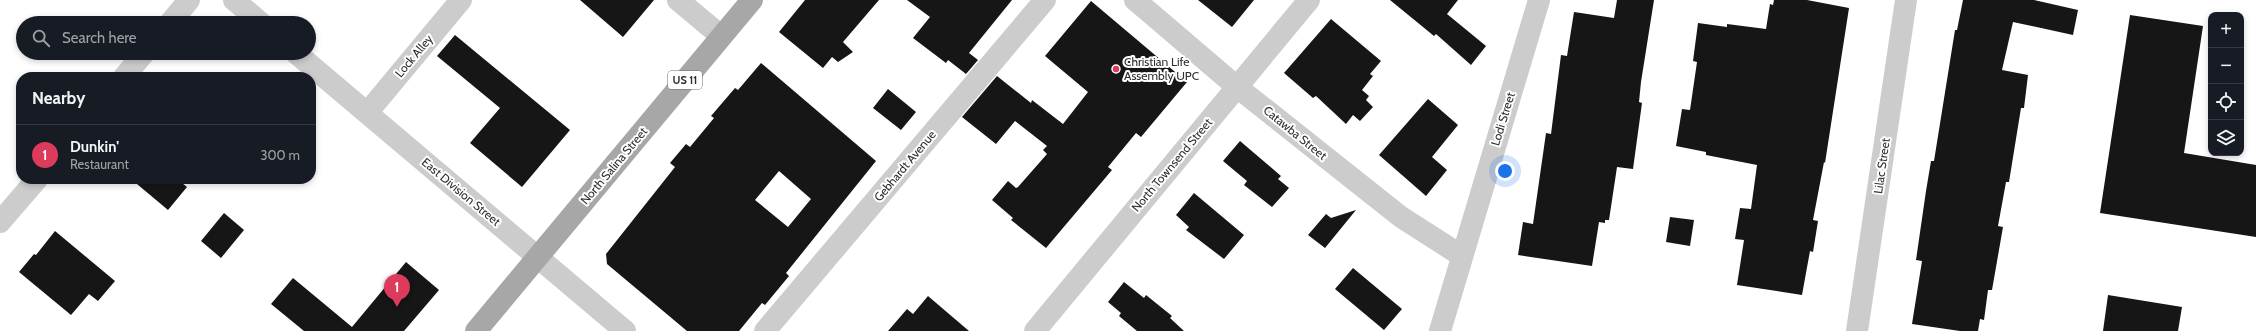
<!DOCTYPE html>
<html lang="en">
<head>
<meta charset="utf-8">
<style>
	body { margin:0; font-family:Cabin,sans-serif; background:#20242c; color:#f1f3f6 }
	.controls { position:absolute; right:12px; top:12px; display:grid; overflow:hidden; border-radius:8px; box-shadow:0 2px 6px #0003 }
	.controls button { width:36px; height:36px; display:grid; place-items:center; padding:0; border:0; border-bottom:1px solid #363941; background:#171b24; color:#f1f3f6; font:20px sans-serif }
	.you { position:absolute; left:1505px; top:171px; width:14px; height:14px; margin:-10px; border:3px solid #fff; border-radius:50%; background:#1a73e8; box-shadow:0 0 0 6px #1a73e833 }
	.badge { display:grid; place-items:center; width:26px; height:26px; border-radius:50%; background:#dc3b5c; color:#fff; font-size:13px; font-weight:700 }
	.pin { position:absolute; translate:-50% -33px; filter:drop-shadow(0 1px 2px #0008) }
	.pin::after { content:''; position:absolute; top:21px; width:14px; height:12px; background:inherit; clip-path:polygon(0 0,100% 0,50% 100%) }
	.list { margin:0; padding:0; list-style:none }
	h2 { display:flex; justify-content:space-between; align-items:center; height:52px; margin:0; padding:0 16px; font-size:17px }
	h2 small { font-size:13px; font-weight:400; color:#9ea1a6 }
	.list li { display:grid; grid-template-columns:26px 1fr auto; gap:12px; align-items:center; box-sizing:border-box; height:60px; padding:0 16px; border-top:1px solid #363941 }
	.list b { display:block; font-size:15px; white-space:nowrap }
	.list p { margin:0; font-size:13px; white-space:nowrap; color:#9ea1a6 }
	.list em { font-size:13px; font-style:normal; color:#9ea1a6 }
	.icon { flex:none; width:22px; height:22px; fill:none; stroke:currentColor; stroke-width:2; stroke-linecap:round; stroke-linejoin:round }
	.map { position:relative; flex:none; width:2256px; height:331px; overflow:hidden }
	.search { position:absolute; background:#171b24; box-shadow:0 2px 6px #0003; left:16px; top:16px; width:300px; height:44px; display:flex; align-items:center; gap:10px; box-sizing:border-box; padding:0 14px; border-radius:22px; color:#9ea1a6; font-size:15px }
	.panel { position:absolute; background:#171b24; box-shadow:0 2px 6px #0003; left:16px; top:72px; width:300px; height:112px; border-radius:16px }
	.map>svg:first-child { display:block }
	.building { fill:#161616; fill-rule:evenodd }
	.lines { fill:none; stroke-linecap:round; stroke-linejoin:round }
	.minor { stroke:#ccc; stroke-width:22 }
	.major { stroke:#a7a7a7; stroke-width:22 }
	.poi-dot { fill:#dc3b5c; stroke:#fff; stroke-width:1.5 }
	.labels { text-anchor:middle; stroke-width:4; stroke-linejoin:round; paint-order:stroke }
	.shield { fill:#fff; stroke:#6d6d6d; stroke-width:1 }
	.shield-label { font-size:11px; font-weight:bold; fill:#2f2f2f }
	.street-label { font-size:12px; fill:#2f2f2f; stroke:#fff }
	.poi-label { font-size:12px; fill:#2f2f2f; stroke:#fff; text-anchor:start }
</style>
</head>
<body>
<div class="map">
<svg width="2256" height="331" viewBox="0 0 2256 331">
	<rect width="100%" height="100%" fill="#fff"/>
	<!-- building -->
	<path class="building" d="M580 0H654L623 37Z
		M805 0H879L843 42 853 52 838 62 832 57 823 68 779 32Z
		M907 0H1012L969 53 978 60 966 74 948 60 946 63 913 38 930 17Z
		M1198 0H1254L1232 27Z
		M1390 0H1458L1447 14 1486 46 1471 65 1436 34 1434 36Z
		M1617 0H1654L1641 82 1639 102 1642 103 1633 169 1617 167 1609 220H1605V223L1599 222 1592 266 1518 255 1523 222 1533 224 1546 133 1551 134 1561 55 1567 56 1574 12 1614 18Z
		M1774 0H1807L1849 8 1825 163 1824 162 1813 220 1818 221 1813 252 1810 251 1802 295 1737 285 1744 240 1735 239 1740 208 1751 209 1757 165 1706 155V152L1676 146 1682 109 1690 110 1697 62 1693 61 1698 23 1727 27V24L1766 29 1770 4 1773 5Z
		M1963 0H2034L2078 10 2073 35 2013 22 2002 70 2028 75 2024 108H2021L2009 182H2006L1998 226 2003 227 1992 290H1988L1984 320 1980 319 1978 331H1960L1912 324 1922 261 1916 260 1926 191 1931 161H1934L1955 30H1957Z
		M1091 1 1187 82 1141 137 1136 133 1108 167 1112 170 1046 248 1011 220 1013 218 992 200 1008 181 1016 188 1018 187 1047 154 1043 150 1047 146 1015 121 996 144 962 117 997 76 1031 103 1032 100 1063 124 1088 92 1045 56Z
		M2130 15 2203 26 2184 153 2256 165V237L2100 213Z
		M1331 19 1381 61 1370 74 1373 76 1362 90 1369 96 1366 100 1373 107 1360 121 1353 115 1346 124 1316 96 1313 98 1284 73Z
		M455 35 570 130 522 187 470 143 500 108 437 56Z
		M761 63 876 161 786 273 789 276 765 305 762 303 739 331H687L607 264 606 254 675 167 670 163 686 144 690 147 714 118 711 116 735 88 738 90ZM779 171 811 199 788 227 755 200Z
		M888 89 916 112 901 130 873 108Z
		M1428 99 1458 125 1432 157 1447 170 1426 196 1379 155Z
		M1240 141 1281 176 1278 179 1289 188 1272 207 1244 185 1247 181 1223 161Z
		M131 179H177L187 187 168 210Z
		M1194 193 1244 235 1224 259 1186 230 1189 227 1176 215Z
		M1356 210 1325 248 1308 235 1326 214 1331 218Z
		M224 213 244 230 221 258 201 241Z
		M1670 217 1694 220 1690 246 1666 242Z
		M55 231 115 281 98 301 89 294 71 315 19 272 34 254 36 255Z
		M406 262 439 290 404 331H304L271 304 293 278 352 327Z
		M1353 268 1402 309 1384 330 1335 289Z
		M1124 282 1144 298 1146 295 1172 316 1170 318 1184 331H1137L1119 316 1121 313 1108 302Z
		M2108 295 2182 307 2178 331H2103Z
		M928 296 969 331H888L907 309 913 314Z"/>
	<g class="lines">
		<!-- minor -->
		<path class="minor" d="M234 0 261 23
			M678 0 721 36
			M1135 0 1237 87 1401 217 1462 256
			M170 23 189 0
			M296 53 625 331
			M124 77 144 53
			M367 113 461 0
			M0 222 37 179
			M765 331 1045 0
			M1035 331 1309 0
			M1440 331 1539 0
			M1857 331 1906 0"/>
		<!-- major -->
		<path class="major" d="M476 331 752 0"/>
	</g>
	<!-- markers -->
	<circle class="poi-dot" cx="1116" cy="69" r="4"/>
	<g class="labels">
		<!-- shield labels -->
		<rect class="shield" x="668" y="71" width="34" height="18" rx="3"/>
		<g class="shield-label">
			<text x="685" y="84">US 11</text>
		</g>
		<!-- street labels -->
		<g class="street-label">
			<text transform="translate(414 56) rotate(-50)" y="4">Lock Alley</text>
			<text transform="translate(1503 119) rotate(-73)" y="4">Lodi Street</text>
			<text transform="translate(1295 133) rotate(39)" y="4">Catawba Street</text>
			<text transform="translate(1172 165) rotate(-50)" y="4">North Townsend Street</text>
			<text transform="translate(614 166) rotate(-50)" y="4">North Salina Street</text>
			<text transform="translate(905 166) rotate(-50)" y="4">Gebhardt Avenue</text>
			<text transform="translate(1882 166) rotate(-82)" y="4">Lilac Street</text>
			<text transform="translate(461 192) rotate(40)" y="4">East Division Street</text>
		</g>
		<!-- poi labels -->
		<g class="poi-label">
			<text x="1124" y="66">Christian Life<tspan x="1124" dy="14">Assembly UPC</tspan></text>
		</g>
	</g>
</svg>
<div class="controls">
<button>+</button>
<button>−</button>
<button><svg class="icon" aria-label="locate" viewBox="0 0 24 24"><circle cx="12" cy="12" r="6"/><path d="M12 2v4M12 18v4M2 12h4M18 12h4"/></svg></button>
<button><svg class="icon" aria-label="layers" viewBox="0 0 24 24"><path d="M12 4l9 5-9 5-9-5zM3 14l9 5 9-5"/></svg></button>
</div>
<div class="you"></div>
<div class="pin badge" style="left:397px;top:307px">1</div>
<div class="search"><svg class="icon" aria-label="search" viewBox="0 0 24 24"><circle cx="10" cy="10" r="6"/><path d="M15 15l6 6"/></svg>Search here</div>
<section class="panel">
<h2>Nearby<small></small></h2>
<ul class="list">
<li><span class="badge">1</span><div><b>Dunkin'</b><p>Restaurant</p></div><em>300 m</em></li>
</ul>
</section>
</div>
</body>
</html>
